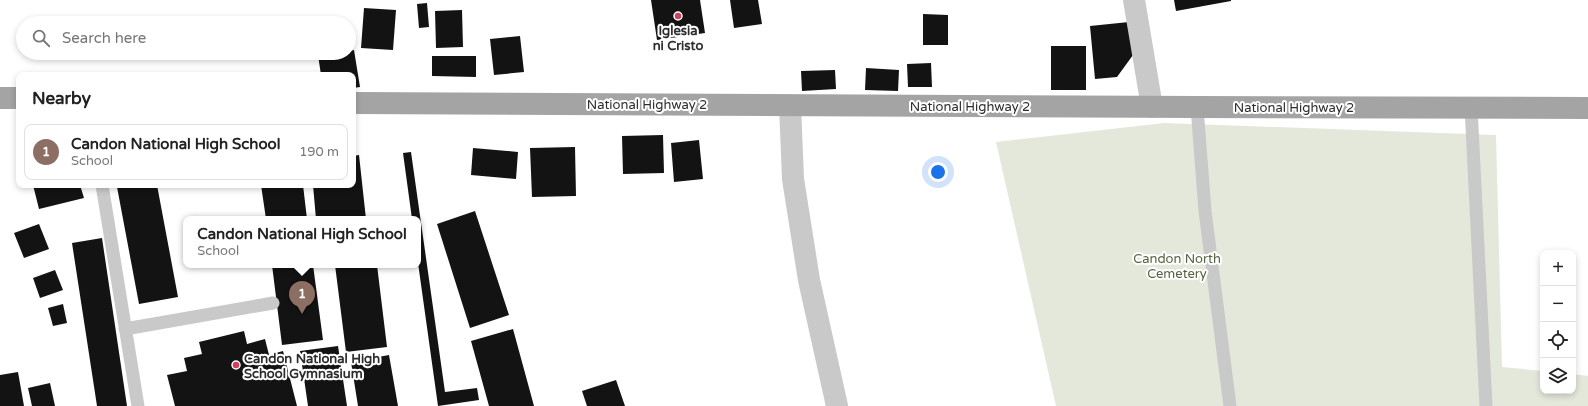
<!DOCTYPE html>
<html lang="en">
<head>
<meta charset="utf-8">
<style>
	body { margin:0; font-family:"Varela Round",sans-serif; background:#f6f6f6; color:#222 }
	.controls { position:absolute; right:12px; bottom:12px; display:grid; overflow:hidden; border-radius:8px; box-shadow:0 2px 6px #0003 }
	.controls button { width:36px; height:36px; display:grid; place-items:center; padding:0; border:0; border-bottom:1px solid #e0e0e0; background:#fff; color:#222; font:20px sans-serif }
	.you { position:absolute; left:938px; top:172px; width:14px; height:14px; margin:-10px; border:3px solid #fff; border-radius:50%; background:#1a73e8; box-shadow:0 0 0 6px #1a73e833 }
	.badge { display:grid; place-items:center; width:26px; height:26px; border-radius:50%; background:#d1405b; color:#fff; font-size:13px; font-weight:700 }
	.pin { position:absolute; translate:-50% -33px; filter:drop-shadow(0 1px 2px #0008) }
	.pin::after { content:''; position:absolute; top:21px; width:14px; height:12px; background:inherit; clip-path:polygon(0 0,100% 0,50% 100%) }
	.popup { position:absolute; left:183px; top:216px; width:238px; height:52px; box-sizing:border-box; display:grid; place-content:center; border-radius:8px; background:#fff; filter:drop-shadow(0 1px 3px #0005); font-size:13px; white-space:nowrap; color:#767676 }
	.popup b { font-size:15px; color:#222 }
	.popup::after { content:''; position:absolute; left:50%; top:100%; margin-left:-8px; border:8px solid transparent; border-top-color:#fff }
	.list { margin:0; padding:0; list-style:none }
	h2 { display:flex; justify-content:space-between; align-items:center; height:52px; margin:0; padding:0 16px; font-size:17px }
	h2 small { font-size:13px; font-weight:400; color:#767676 }
	.list li { display:grid; grid-template-columns:26px 1fr auto; gap:12px; align-items:center; box-sizing:border-box; height:56px; margin:0 8px 8px; padding:0 8px; border:1px solid #e0e0e0; border-radius:8px }
	.list b { display:block; font-size:15px; white-space:nowrap }
	.list p { margin:0; font-size:13px; white-space:nowrap; color:#767676 }
	.list em { font-size:13px; font-style:normal; color:#767676 }
	.icon { flex:none; width:22px; height:22px; fill:none; stroke:currentColor; stroke-width:2; stroke-linecap:round; stroke-linejoin:round }
	.map { position:relative; flex:none; width:1588px; height:406px; overflow:hidden }
	.search { position:absolute; background:#fff; box-shadow:0 2px 6px #0003; left:16px; top:16px; width:340px; height:44px; display:flex; align-items:center; gap:10px; box-sizing:border-box; padding:0 14px; border-radius:22px; color:#767676; font-size:15px }
	.panel { position:absolute; background:#fff; box-shadow:0 2px 6px #0003; left:16px; top:72px; width:340px; height:116px; border-radius:8px }
	.map>svg:first-child { display:block }
	.green { fill:#e4e8db }
	.building { fill:#131313 }
	.lines { fill:none; stroke-linecap:round; stroke-linejoin:round }
	.service { stroke:#c9c9c9; stroke-width:13 }
	.minor { stroke:#c9c9c9; stroke-width:22 }
	.primary { stroke:#a4a4a4; stroke-width:22 }
	.poi-dot { fill:#d1405b; stroke:#fff; stroke-width:1.5 }
	.labels { text-anchor:middle; stroke-width:4; stroke-linejoin:round; paint-order:stroke }
	.poi-label { font-size:13px; font-weight:bold; fill:#2c2c2c; stroke:#fff }
	.street-label { font-size:13px; fill:#2c2c2c; stroke:#fff }
	.park-label { font-size:13px; fill:#54633f; stroke:#fff }
</style>
</head>
<body>
<div class="map">
<svg width="1588" height="406" viewBox="0 0 1588 406">
	<rect width="100%" height="100%" fill="#fff"/>
	<!-- green -->
	<path class="green" d="M1164 123 1496 135 1502 367 1543 371V391H1573V374L1588 376V406H1056L996 142Z"/>
	<!-- building -->
	<path class="building" d="M651 0H700L705 33 657 40Z
		M730 0H758L762 24 734 28Z
		M1174 0H1231V1L1176 11Z
		M427 3 429 27 419 28 417 4Z
		M364 8 396 10 393 50 361 48Z
		M462 10 463 47 436 48 435 11Z
		M923 14 948 15V45H923Z
		M1129 22 1133 55 1117 77 1095 79 1090 26Z
		M520 36 524 72 494 75 490 39Z
		M1051 46H1086V90H1051Z
		M354 50 360 87 353 88V75H321L318 55 349 53V51Z
		M432 56H476V77L432 76Z
		M931 63 932 87H908L907 64Z
		M866 68 899 70 898 91 865 90Z
		M835 70 836 89 802 91 801 71Z
		M663 135 664 173 623 174 622 136Z
		M699 140 703 179 674 182 671 143Z
		M575 147 576 196 532 197 530 148Z
		M473 148 518 152 516 179 471 175Z
		M411 152 445 392 477 388 479 400 438 406 418 263V219H412L403 153Z
		M359 155 366 219H316L313 185H353V156Z
		M33 185H80L84 198 39 209Z
		M130 185H157L178 297 139 304 117 187Z
		M261 185H303L307 219H266Z
		M475 211 509 315 470 328 437 224Z
		M39 224 49 249 24 258 14 233Z
		M102 238 127 406H97L72 243Z
		M272 265H313L323 340 282 345Z
		M335 265H377L387 347 346 352Z
		M55 270 63 290 40 298 33 278Z
		M63 304 67 323 53 326 48 308Z
		M513 329 534 406H489L471 341Z
		M244 331 247 344 265 339 269 355 283 351 297 406H175L167 375 187 371 184 358 202 354 199 342Z
		M338 346 347 406H308L300 351Z
		M389 355 398 406H358L351 362Z
		M18 372 24 406H0V375Z
		M616 380 625 406H587L582 391Z
		M50 383 55 406H32L28 388Z"/>
	<g class="lines">
		<!-- service -->
		<path class="service" d="M1197 107 1205 211 1230 406
			M1471 107 1486 406
			M102 185 138 406
			M125 329 273 303"/>
		<!-- minor -->
		<path class="minor" d="M1134 0 1152 107
			M790 105 793 179 809 280 837 406"/>
		<!-- primary -->
		<path class="primary" d="M0 98H19
			M353 103 1197 107 1588 108"/>
	</g>
	<!-- markers -->
	<g class="poi-dot">
		<circle cx="678" cy="16" r="4"/>
		<circle cx="236" cy="365" r="4"/>
	</g>
	<g class="labels">
		<!-- poi labels -->
		<g class="poi-label">
			<text x="678" y="35">Iglesia<tspan x="678" dy="15">ni Cristo</tspan></text>
			<text x="244" y="363" text-anchor="start">Candon National High<tspan x="244" dy="15">School Gymnasium</tspan></text>
		</g>
		<!-- street labels -->
		<g class="street-label">
			<text x="647" y="109">National Highway 2</text>
			<text x="970" y="111">National Highway 2</text>
			<text x="1294" y="112">National Highway 2</text>
		</g>
		<!-- park labels -->
		<g class="park-label">
			<text x="1177" y="263">Candon North<tspan x="1177" dy="15">Cemetery</tspan></text>
		</g>
	</g>
</svg>
<div class="controls">
<button>+</button>
<button>−</button>
<button><svg class="icon" aria-label="locate" viewBox="0 0 24 24"><circle cx="12" cy="12" r="6"/><path d="M12 2v4M12 18v4M2 12h4M18 12h4"/></svg></button>
<button><svg class="icon" aria-label="layers" viewBox="0 0 24 24"><path d="M12 4l9 5-9 5-9-5zM3 14l9 5 9-5"/></svg></button>
</div>
<div class="you"></div>
<div class="pin badge" style="left:302px;top:314px;background:#8d6e63">1</div>
<div class="popup"><b>Candon National High School</b>School</div>
<div class="search"><svg class="icon" aria-label="search" viewBox="0 0 24 24"><circle cx="10" cy="10" r="6"/><path d="M15 15l6 6"/></svg>Search here</div>
<section class="panel">
<h2>Nearby<small></small></h2>
<ul class="list">
<li><span class="badge" style="background:#8d6e63">1</span><div><b>Candon National High School</b><p>School</p></div><em>190 m</em></li>
</ul>
</section>
</div>
</body>
</html>
